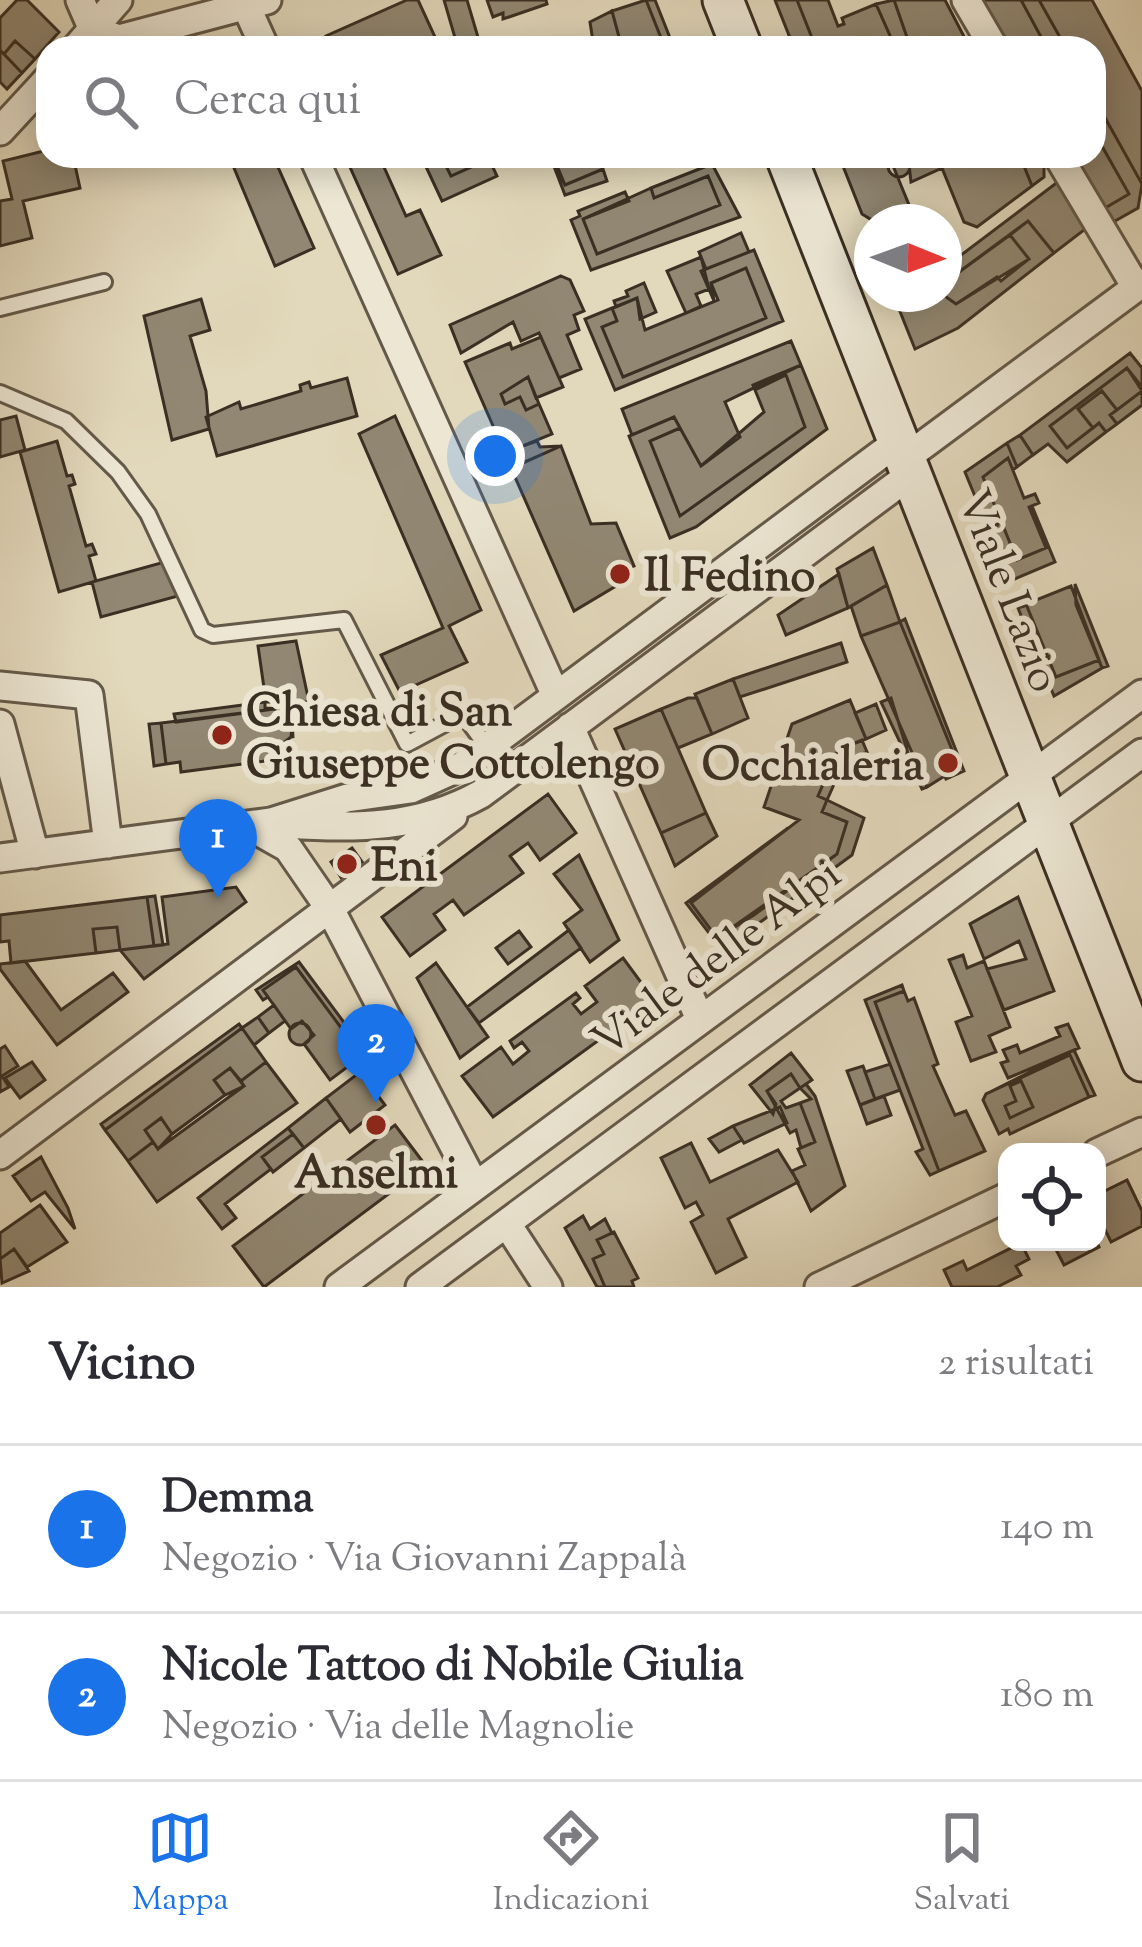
<!DOCTYPE html>
<html lang="it">
<head>
<meta charset="utf-8">
<style>
	body { margin:0; font-family:"Sorts Mill Goudy",serif; background:#f2f2f3; color:#2b2b33 }
	.controls { position:absolute; right:36px; bottom:36px; display:grid; overflow:hidden; border-radius:24px; box-shadow:0 6px 30px #0003 }
	.controls button { width:108px; height:108px; display:grid; place-items:center; padding:0; border:0; border-bottom:3px solid #e1e1e2; background:#fff; color:#2b2b33; font:60px sans-serif }
	.compass { position:absolute; left:854px; top:204px; width:108px; height:108px; border-radius:50%; background:#fff; box-shadow:0 6px 30px #0003; rotate:91deg }
	.you { position:absolute; left:495px; top:456px; width:42px; height:42px; margin:-30px; border:9px solid #fff; border-radius:50%; background:#1a73e8; box-shadow:0 0 0 18px #1a73e833 }
	.badge { display:grid; place-items:center; width:78px; height:78px; border-radius:50%; background:#1a73e8; color:#fff; font-size:39px; font-weight:700 }
	.pin { position:absolute; translate:-50% -99px; filter:drop-shadow(0 3px 6px #0008) }
	.pin::after { content:''; position:absolute; top:63px; width:42px; height:36px; background:inherit; clip-path:polygon(0 0,100% 0,50% 100%) }
	.list { margin:0; padding:0; list-style:none }
	h2 { display:flex; justify-content:space-between; align-items:center; height:156px; margin:0; padding:0 48px; font-size:51px }
	h2 small { font-size:39px; font-weight:400; color:#7c7c81 }
	.list li { display:grid; grid-template-columns:78px 1fr auto; gap:36px; align-items:center; box-sizing:border-box; height:168px; padding:0 48px; border-top:3px solid #e1e1e2 }
	.list b { display:block; font-size:45px; white-space:nowrap }
	.list p { margin:0; font-size:39px; white-space:nowrap; color:#7c7c81 }
	.list em { font-size:39px; font-style:normal; color:#7c7c81 }
	.icon { flex:none; width:66px; height:66px; fill:none; stroke:currentColor; stroke-width:2; stroke-linecap:round; stroke-linejoin:round }
	.map { position:relative; flex:none; width:1142px; height:1287px; overflow:hidden }
	.search { position:absolute; background:#fff; box-shadow:0 6px 30px #0003; left:36px; right:36px; top:36px; height:132px; display:flex; align-items:center; gap:30px; box-sizing:border-box; padding:0 42px; border-radius:36px; color:#7c7c81; font-size:45px }
	.sheet { height:492px; background:#fff }
	nav { display:flex; justify-content:space-around; align-items:center; box-sizing:border-box; height:168px; border-top:3px solid #e1e1e2; background:#fff; font-size:33px; color:#7c7c81 }
	nav a { display:grid; justify-items:center; gap:6px }
	nav .on { color:#1a73e8 }
	.map>svg:first-child { display:block }
	.building { fill:#918772; stroke:#3a2f23; stroke-width:3; fill-rule:evenodd }
	.lines { fill:none; stroke-linecap:round; stroke-linejoin:round }
	.lane-casing { stroke:#645949; stroke-width:20 }
	.street-casing { stroke:#645949; stroke-width:33 }
	.secondary-casing { stroke:#3a2f23; stroke-width:45 }
	.lane { stroke:#ece6d3; stroke-width:14 }
	.street { stroke:#ece6d3; stroke-width:27 }
	.secondary { stroke:#ece6d3; stroke-width:39 }
	.poi-dot { fill:#8f2418; stroke:#ece6d3; stroke-width:4.5 }
	.labels { text-anchor:middle; stroke-width:12; stroke-linejoin:round; paint-order:stroke }
	.poi-label { font-size:45px; font-weight:bold; fill:#3a2f23; stroke:#ece6d3; text-anchor:start }
	.street-label { font-size:45px; fill:#3a2f23; stroke:#ece6d3 }
</style>
</head>
<body>
<div class="map">
<svg width="1142" height="1287" viewBox="0 0 1142 1287">
	<rect width="100%" height="100%" fill="#e2d8bb"/>
	<filter id="stains"><feTurbulence type="fractalNoise" baseFrequency=".00167" numOctaves="4"/><feColorMatrix values="0 0 0 0 .2 0 0 0 0 .09 0 0 0 0 .02 0 0 0 .5 -.17"/></filter>
	<radialGradient id="worn" r=".72"><stop offset=".6" stop-color="#630" stop-opacity="0"/><stop offset="1" stop-color="#630" stop-opacity=".3"/></radialGradient>
	<!-- building -->
	<path class="building" d="M17 0H27L59 32 35 59 15 41 4 54 0 50V18Z
		M407 0H418L435 37 410 48H331L326 36Z
		M444 0H467L480 44 458 48Z
		M487 0H546L547 4 503 19V13L493 17Z
		M646 0 665 48H622L612 11Z
		M646 0H655L674 48H665Z
		M775 0H797L816 48H794Z
		M797 0H828L838 26 844 24 842 18 876 4 891 38 865 48H816Z
		M894 0H945L970 48H908L916 45 909 43Z
		M894 0 909 43 916 45 908 48H888L885 40 891 38 876 4Z
		M982 0H1021L1047 48H1009Z
		M1021 0H1039L1066 48H1047Z
		M1039 0H1092L1142 91V184L1094 98V48H1066Z
		M612 11 622 48H594L590 22Z
		M15 41 35 59 22 73 4 54Z
		M0 50 22 73 7 89 0 82Z
		M1094 98 1142 184 1138 208 1108 225 1100 211 1129 194 1094 132Z
		M1094 132 1129 194 1100 211 1069 156H1094Z
		M48 150V156H73L80 188 23 201 32 238 0 246V201L12 199 3 161Z
		M888 166a11 11 0 1 1 22 0a11 11 0 1 1-22 0Z
		M229 156H273L314 248 275 266Z
		M345 156H379L406 216 420 210 441 255 398 274Z
		M421 156H441L451 176 489 159 497 176 442 201Z
		M441 156H487L489 159 451 176Z
		M550 156 565 185 603 169 607 181 565 195Z
		M553 156H603V169L565 185Z
		M839 156H889L916 222H875L862 214Z
		M908 156H937L942 168 911 182Z
		M961 156H1020L1032 186 977 227 964 222 942 168Z
		M1020 156H1044V177L1032 186Z
		M712 164 740 217 591 270 571 220 580 216 578 211 625 192 629 201 583 219 597 254 720 205 708 176 654 198 651 188Z
		M708 176 720 205 597 254 583 219 651 188 654 198Z
		M1059 181 1088 227 1054 253 1028 221 944 283V268Z
		M1028 221 1054 253 958 328 915 349 893 294H905L910 308 929 294H942L956 304 997 277 1001 281 1029 259 1010 235Z
		M741 233 749 252 706 269 699 252Z
		M1010 235 1029 259 956 304 942 294 944 283Z
		M754 250 783 321 615 390 585 319 612 308 617 321 602 327 623 377 766 318 746 268 711 283 714 301 701 271Z
		M701 257 709 289 696 294 701 306 686 313 667 271Z
		M746 268 766 318 623 377 602 327 617 321 612 308 637 298 645 330 718 300 711 283Z
		M561 276 570 280 584 311 574 315 579 330 567 335 581 369 559 378 539 333 521 341 513 322 461 353 450 325Z
		M644 283 656 312 640 319 637 298 616 307 614 301 628 296 626 291Z
		M201 299 210 330 190 336 206 391 209 429 172 440 144 316Z
		M541 337 563 387 536 398 528 377 501 394 505 404 520 397 526 410 539 404 552 434 505 453 465 362 510 343 512 349Z
		M791 341 801 365 725 402 740 437 701 466 674 417 632 435 622 409Z
		M1130 353 1142 368V387L1127 368 1050 426 1067 448 1099 423 1106 432 1067 462 1048 444 1033 455 1020 435Z
		M801 365 827 429 696 527 670 538 629 436 674 417 680 428 650 441 680 516 805 427 786 375 755 390 753 385Z
		M1127 368 1142 391 1117 410 1102 391 1078 409 1093 428 1067 448 1050 426Z
		M786 375 805 427 680 516 650 441 680 428 701 466 764 412 755 390Z
		M528 377 539 404 526 410 520 397 505 404 501 394Z
		M347 378 357 416 217 456 206 417 239 402 241 409 301 391 300 385 309 382 311 388Z
		M1102 391 1117 410 1110 415 1117 424 1106 432 1099 423 1093 428 1078 409Z
		M1142 391V405L1117 424 1110 415Z
		M16 416 25 450 0 457V420Z
		M395 416 481 610 449 626 467 662 400 692 381 655 443 628 359 434Z
		M1020 435 1033 455 1017 467 1007 443Z
		M57 441 67 476 72 475 75 484 69 486 86 546 92 544 96 554 89 556 96 581 59 592 20 452Z
		M537 441 540 447 561 446 523 463 517 448Z
		M1007 443 1017 467 1013 470 1008 458 983 477 1017 560 1046 548 1032 506 1055 562 1010 581 965 472Z
		M561 446 591 524 616 523 634 566 612 575 616 586 574 611 511 468Z
		M1008 458 1024 498 1035 494 1039 503 1029 507 1046 548 1017 560 983 477Z
		M873 548 887 585 848 608 837 569Z
		M168 561 178 596 101 617 92 582Z
		M839 574 848 608 786 635 778 615Z
		M1075 584 1108 666 1102 668 1076 605Z
		M887 585 900 622 861 636 851 606Z
		M1071 586 1099 660 1056 677 1026 604Z
		M1028 592 1032 602 1026 604 1056 677 1099 660 1102 668 1054 696 1018 608 1024 606 1020 596Z
		M905 619 964 771 946 779 944 774 959 767 900 622Z
		M900 622 959 767 927 787 861 636Z
		M296 641 309 702H266L258 646Z
		M841 643 847 662 740 697 733 679Z
		M733 679 748 718 712 734 695 694Z
		M688 698H697L712 734 678 748 661 709Z
		M891 698 909 756 913 754 927 787 922 789 881 702Z
		M850 700 866 739 838 750 818 796 827 800 822 812 847 822 837 854 717 938 691 903 799 820 764 807 792 724Z
		M265 702V708L281 709 292 719 293 738 287 715 274 709 176 722 174 714Z
		M876 704 886 730 866 739 855 713Z
		M274 709 287 715 292 727 291 737 272 752 273 760 181 772 180 762 166 764 161 723Z
		M661 709 706 813 661 833 615 729Z
		M161 723 166 764 154 766 149 724Z
		M862 740 867 752 844 762 827 800 818 796 838 750Z
		M548 794 576 833 540 860 528 843 510 856 523 873 464 915 453 900 434 914 445 930 410 956 382 917Z
		M827 800 864 818 852 855 722 950 686 903 788 828 691 903 717 938 754 915 837 854 847 822 822 812Z
		M706 813 717 836 675 866 661 833Z
		M352 848 365 866 344 882 331 862Z
		M579 855 619 940 590 962 564 923 582 910 554 874Z
		M236 887 246 902 144 979 120 950 168 944 162 897Z
		M155 896 163 945 154 946 147 897Z
		M147 897 154 946 120 950 117 927 93 929 96 953 11 963 9 941 0 942V915Z
		M1018 897 1054 991 1004 1010 987 969 1026 959 1019 941 984 959 970 924Z
		M117 927 120 950 96 953 93 929Z
		M569 930 581 948 479 1023 467 1007Z
		M519 931 531 947 508 964 496 948Z
		M963 955 967 968 984 961 1010 1027 989 1036 996 1052 971 1061 956 1022 972 1016 949 960Z
		M623 958 654 1000 493 1117 462 1076 501 1047 513 1064 529 1051 522 1042 514 1048 510 1041 576 993 580 998 573 1004 581 1014 597 1002 585 986Z
		M25 961 61 1010 113 973 128 992 57 1045 0 969V964Z
		M299 962 366 1052 362 1056 296 967 263 990 268 997 263 1000 256 990Z
		M436 963 488 1037 460 1058 417 978Z
		M296 967 362 1056 330 1080 304 1044 314 1035 302 1021 291 1029 263 990Z
		M902 985 904 991 875 1002 939 1171 930 1175 916 1152 923 1149 865 1000Z
		M904 991 908 1001 914 998 938 1064 933 1066 955 1115 966 1111 985 1151 939 1171 875 1002Z
		M274 1005 285 1021 269 1033 258 1017Z
		M258 1017 269 1033 254 1045 242 1028Z
		M289 1034a11 11 0 1 1 22 0a11 11 0 1 1-22 0Z
		M239 1024 242 1028 105 1130 101 1124Z
		M1068 1024 1079 1048 1008 1078 1001 1063 1008 1061 1003 1050 1017 1045 1020 1053 1060 1036 1056 1028Z
		M242 1028 266 1062 241 1081 230 1068 214 1080 225 1095 172 1134 161 1118 145 1130 153 1142 128 1161 105 1130Z
		M5 1046 18 1066 2 1076 9 1087 0 1092V1049Z
		M1074 1050 1095 1095 1089 1097 1070 1055 986 1094Z
		M791 1053 812 1080 800 1088 791 1074 767 1091 776 1104 773 1114 750 1085Z
		M1070 1055 1089 1097 1010 1134 1008 1129 999 1134 983 1100 986 1094ZM1021 1081 1033 1107 1010 1118 1005 1106 1016 1101 1010 1086Z
		M32 1062 45 1080 20 1098 5 1078Z
		M266 1062 297 1103 157 1202 128 1161 153 1142 158 1149 244 1086 241 1081Z
		M890 1064 900 1090 875 1099 865 1072Z
		M863 1066 875 1099 860 1105 847 1071Z
		M230 1068 244 1086 225 1095 214 1080Z
		M360 1072 385 1105 350 1132 326 1098Z
		M791 1074 800 1088 781 1101 786 1108 800 1103 815 1142 801 1148 796 1130 790 1133 767 1091Z
		M1021 1081 1033 1107 1010 1118 1005 1106 1016 1101 1010 1086Z
		M806 1084 815 1096 845 1186 811 1211 792 1171 805 1165 798 1149 815 1142 800 1103 811 1099 800 1088Z
		M884 1096 891 1115 867 1124 860 1105Z
		M326 1098 341 1119 304 1148 288 1128Z
		M780 1107 787 1123 744 1143 733 1126Z
		M161 1118 172 1134 158 1149 145 1130Z
		M395 1125 426 1166 264 1287 233 1246Z
		M733 1126 742 1140 719 1152 709 1139Z
		M288 1128 293 1134 262 1157 271 1169 225 1204 236 1218 222 1229 198 1198Z
		M293 1134 304 1148 273 1172 262 1157Z
		M691 1143 710 1182 778 1150 798 1182 728 1219 746 1257 716 1273 691 1222 703 1215 696 1202 685 1208 661 1158Z
		M41 1157 68 1208 75 1229 45 1192 31 1201 13 1176Z
		M1127 1180 1142 1211V1226L1111 1242 1097 1213V1195Z
		M40 1205 67 1242 27 1267 14 1249 0 1259V1233Z
		M583 1216 590 1229 605 1219 612 1233 597 1240 604 1254 593 1259 605 1287H597L565 1228Z
		M614 1232 638 1278 632 1281 634 1287H605L593 1259 604 1254 597 1240Z
		M1052 1242H1097L1099 1247 1064 1265Z
		M1021 1243 1029 1259 1016 1266 1021 1275 997 1287H952L944 1270 963 1261 967 1270Z
		M14 1249 29 1271 2 1283 0 1259Z"/>
	<g class="lines">
		<!-- lane casing -->
		<g class="lane-casing">
			<path id="lane" d="M0 308 104 282
				M0 393 66 421 118 472 148 514 202 630 213 635 344 620 407 744 463 714 487 747"/>
		</g>
		<!-- street casing -->
		<g class="street-casing">
			<path id="street" d="M80 0 93 30
				M966 0 994 48
				M246 6 265 48
				M93 30 119 39 267 0
				M76 48 118 0
				M0 131 48 79
				M313 156 556 696
				M1058 156 1136 287
				M907 457 1142 283
				M0 686 89 695 108 844
				M0 724 35 854
				M570 727 700 1019
				M288 824C356 829 420 828 481 794L914 472
				M249 826 288 848 330 909 475 1186
				M0 858 271 822 347 798 411 789 462 766 900 440
				M1097 1153 1142 1132
				M0 1155 453 816
				M507 1224 548 1287
				M339 1287 1142 694
				M420 1287 1142 753
				M819 1287 1007 1197"/>
		</g>
		<!-- secondary casing -->
		<g class="secondary-casing">
			<path id="secondary" d="M723 0 742 48
				M786 156 1142 1061"/>
		</g>
		<!-- lane -->
		<use href="#lane" class="lane"/>
		<!-- street -->
		<use href="#street" class="street"/>
		<!-- secondary -->
		<use href="#secondary" class="secondary"/>
	</g>
	<!-- markers -->
	<g class="poi-dot">
		<circle cx="620" cy="574" r="12"/>
		<circle cx="222" cy="735" r="12"/>
		<circle cx="948" cy="763" r="12"/>
		<circle cx="347" cy="864" r="12"/>
		<circle cx="376" cy="1125" r="12"/>
	</g>
	<g class="labels">
		<!-- poi labels -->
		<g class="poi-label">
			<text x="644" y="590">Il Fedino</text>
			<text x="246" y="725">Chiesa di San<tspan x="246" dy="52">Giuseppe Cottolengo</tspan></text>
			<text x="924" y="779" text-anchor="end">Occhialeria</text>
			<text x="371" y="880">Eni</text>
			<text x="376" y="1187" text-anchor="middle">Anselmi</text>
		</g>
		<!-- street labels -->
		<g class="street-label">
			<text transform="translate(1011 590) rotate(69)" y="16">Viale Lazio</text>
			<text transform="translate(715 956) rotate(-37)" y="16">Viale delle Alpi</text>
		</g>
	</g>
	<rect width="100%" height="100%" filter="url(#stains)"/>
	<rect width="100%" height="100%" fill="url(#worn)"/>
</svg>
<div class="controls">
<button><svg class="icon" aria-label="locate" viewBox="0 0 24 24"><circle cx="12" cy="12" r="6"/><path d="M12 2v4M12 18v4M2 12h4M18 12h4"/></svg></button>
</div>
<svg class="compass" viewBox="-18 -18 36 36"><path d="M0-13l5 13h-10z" fill="#e53935"/><path d="M0 13l5-13h-10z" fill="#7c7c81"/></svg>
<div class="you"></div>
<div class="pin badge" style="left:218px;top:898px">1</div>
<div class="pin badge" style="left:376px;top:1103px">2</div>
<div class="search"><svg class="icon" aria-label="search" viewBox="0 0 24 24"><circle cx="10" cy="10" r="6"/><path d="M15 15l6 6"/></svg>Cerca qui</div>
</div>
<section class="sheet">
<h2>Vicino<small>2 risultati</small></h2>
<ul class="list">
<li><span class="badge">1</span><div><b>Demma</b><p>Negozio · Via Giovanni Zappalà</p></div><em>140 m</em></li>
<li><span class="badge">2</span><div><b>Nicole Tattoo di Nobile Giulia</b><p>Negozio · Via delle Magnolie</p></div><em>180 m</em></li>
</ul>
</section>
<nav>
<a class="on"><svg class="icon" aria-label="map" viewBox="0 0 24 24"><path d="M3 6l6-2 6 2 6-2v14l-6 2-6-2-6 2zM9 4v14M15 6v14"/></svg>Mappa</a>
<a><svg class="icon" aria-label="directions" viewBox="0 0 24 24"><path d="M12 3l9 9-9 9-9-9zM9 14v-3h6M13 9l2 2-2 2"/></svg>Indicazioni</a>
<a><svg class="icon" aria-label="saved" viewBox="0 0 24 24"><path d="M7 4h10v16l-5-4-5 4z"/></svg>Salvati</a>
</nav>
</body>
</html>
